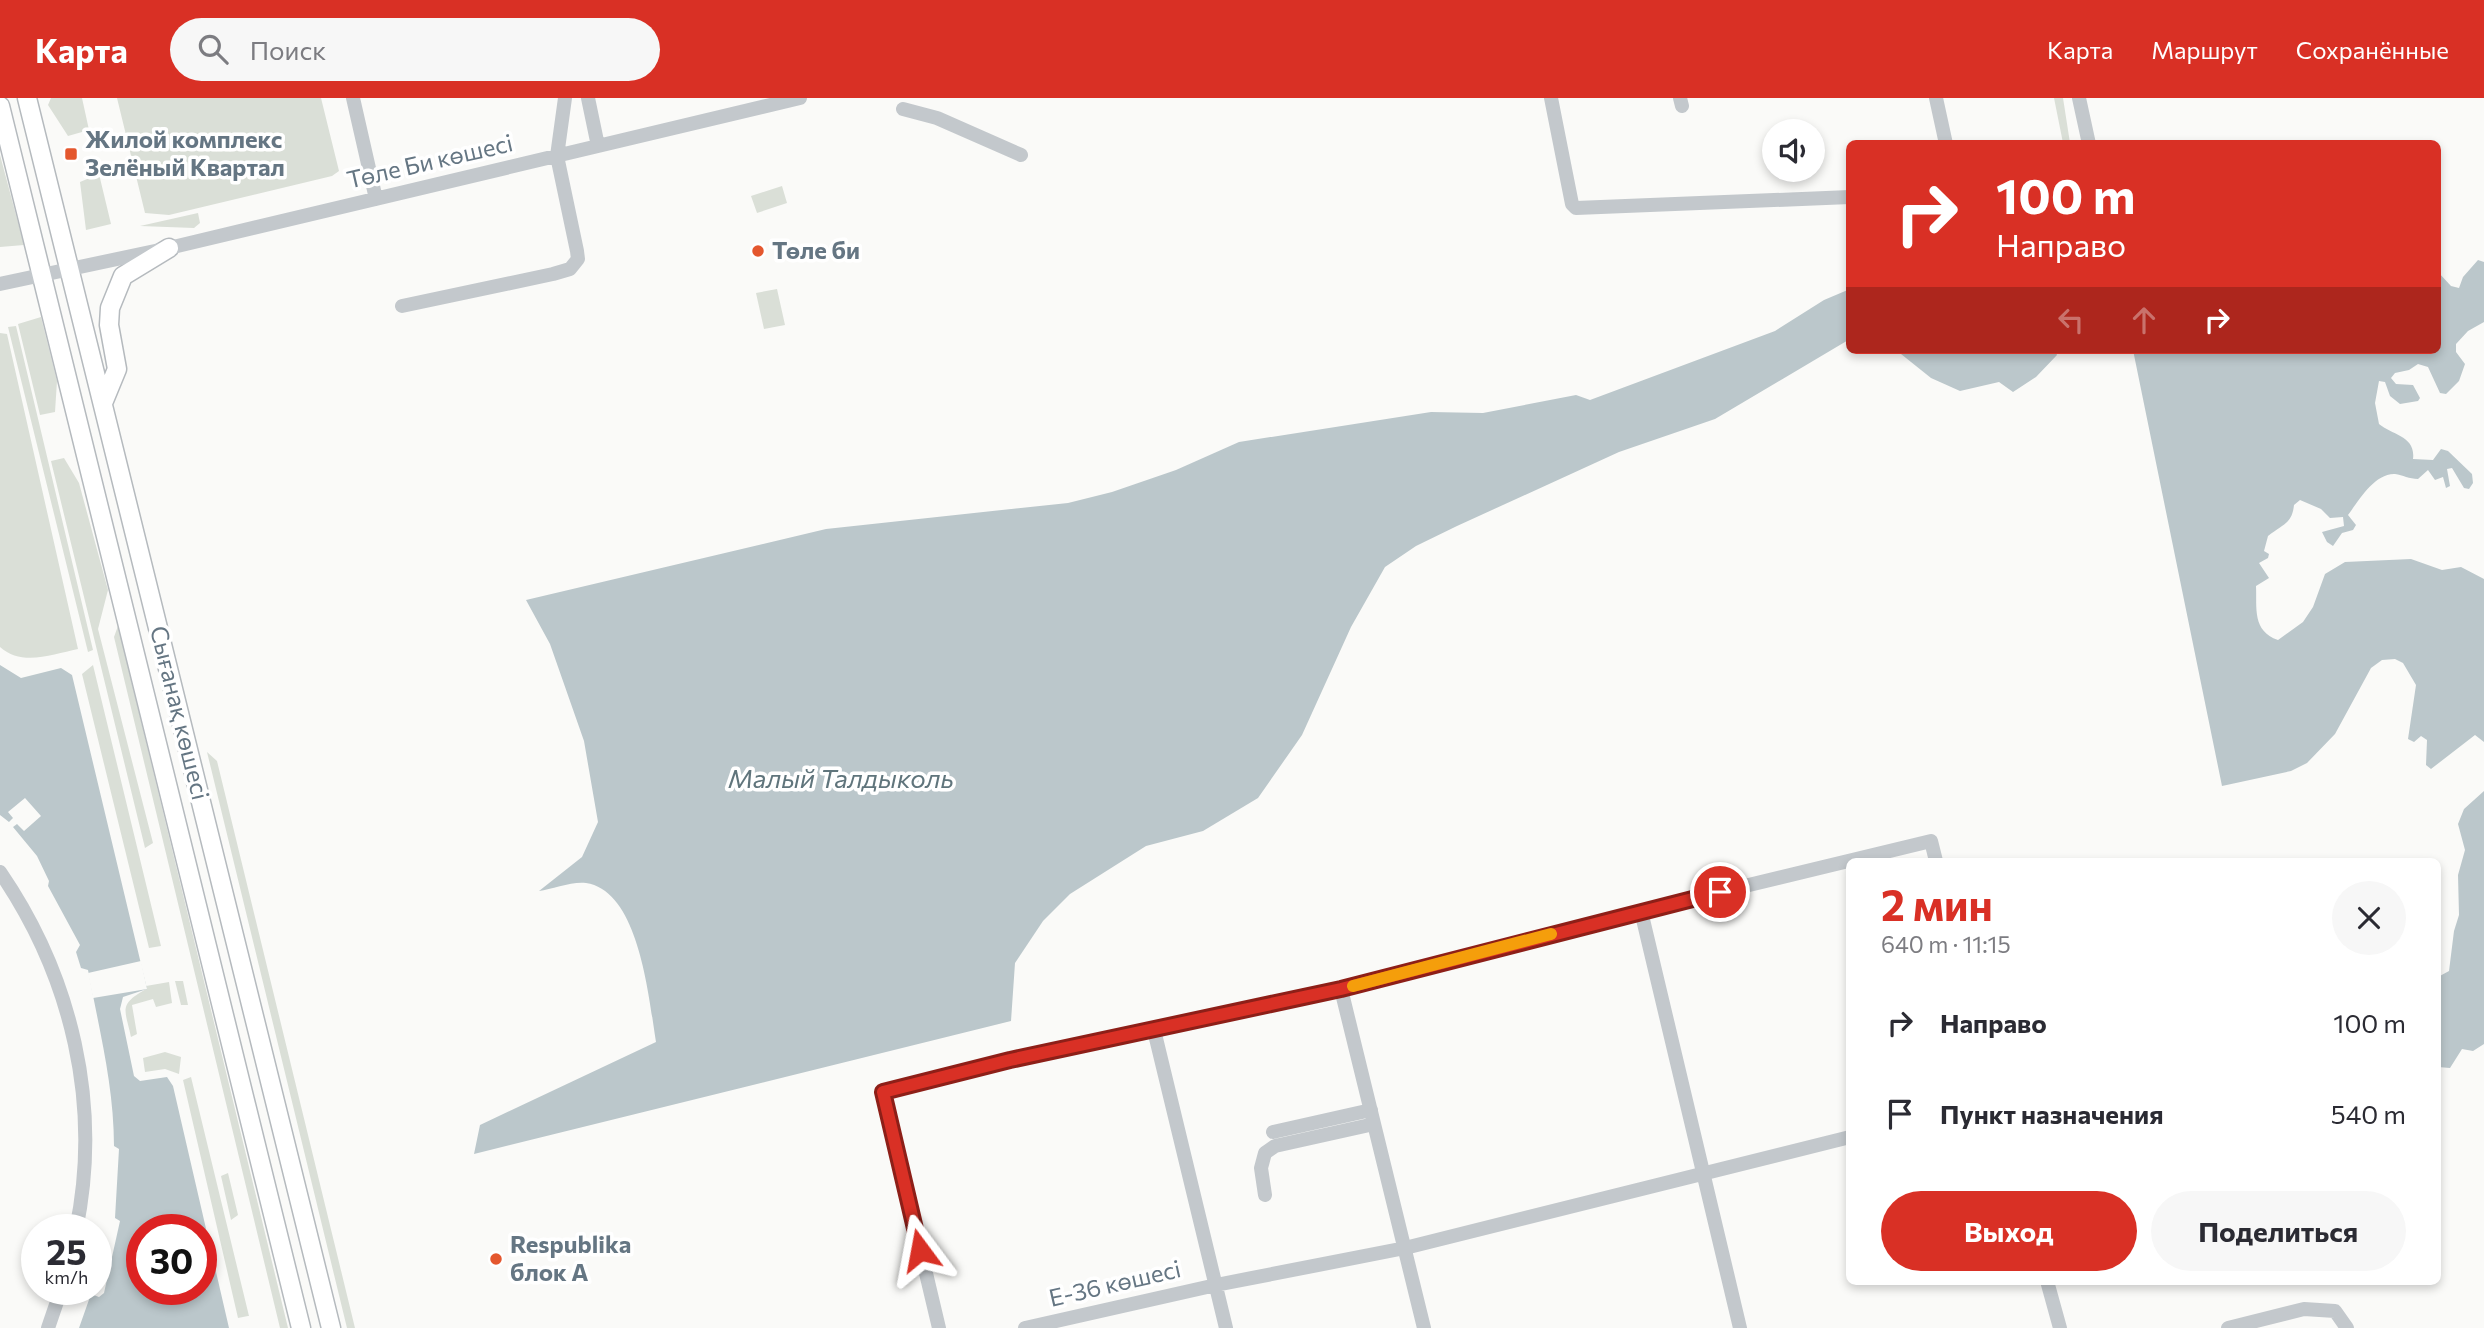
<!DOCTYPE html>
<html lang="ru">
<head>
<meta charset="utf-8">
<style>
  body { margin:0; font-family:Commissioner,sans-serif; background:#f7f7f7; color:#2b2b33; height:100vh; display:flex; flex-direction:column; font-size:26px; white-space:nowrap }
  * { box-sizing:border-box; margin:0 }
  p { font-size:23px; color:#7c7c81 }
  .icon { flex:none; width:38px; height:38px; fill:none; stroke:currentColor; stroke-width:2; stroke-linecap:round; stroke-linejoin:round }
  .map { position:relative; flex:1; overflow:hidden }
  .details { position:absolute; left:1846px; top:760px; width:595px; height:427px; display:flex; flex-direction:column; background:#fff; border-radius:10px; box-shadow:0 4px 10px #0003 }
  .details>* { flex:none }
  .top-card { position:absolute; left:1846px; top:42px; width:595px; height:214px; border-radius:10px; box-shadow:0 4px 10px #0003; background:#d93025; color:#fff; overflow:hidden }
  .controls { position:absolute; left:1762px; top:21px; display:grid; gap:14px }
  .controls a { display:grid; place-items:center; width:63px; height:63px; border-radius:50%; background:#fff; box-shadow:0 4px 10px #0003; font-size:35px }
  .speed { position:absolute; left:21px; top:1116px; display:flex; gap:14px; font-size:35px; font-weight:700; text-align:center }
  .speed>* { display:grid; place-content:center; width:91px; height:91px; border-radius:50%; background:#fff; box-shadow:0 4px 10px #0003; line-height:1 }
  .speed small { font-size:18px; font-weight:400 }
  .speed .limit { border:10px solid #d22; background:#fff; color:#111 }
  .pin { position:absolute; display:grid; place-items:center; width:60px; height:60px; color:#fff; margin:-30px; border:4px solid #fff; border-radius:50%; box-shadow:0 2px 7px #0007 }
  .me { position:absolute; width:77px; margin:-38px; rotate:347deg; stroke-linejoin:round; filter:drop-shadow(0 0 5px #0008) }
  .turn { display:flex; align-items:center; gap:24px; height:147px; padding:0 35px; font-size:32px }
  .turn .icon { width:91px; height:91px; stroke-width:2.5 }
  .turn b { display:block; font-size:49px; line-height:60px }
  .lanes { display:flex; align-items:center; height:66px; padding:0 35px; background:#0003; justify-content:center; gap:35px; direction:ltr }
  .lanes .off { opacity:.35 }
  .round { display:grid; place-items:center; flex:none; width:74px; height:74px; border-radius:37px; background:#f7f7f7 }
  .summary { display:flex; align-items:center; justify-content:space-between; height:119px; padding:0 35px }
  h1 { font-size:42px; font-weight:700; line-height:52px; color:#d93025 }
  .action { display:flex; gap:14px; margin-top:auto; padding:14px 35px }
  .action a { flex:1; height:80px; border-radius:42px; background:#d93025; color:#fff; font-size:28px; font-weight:700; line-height:80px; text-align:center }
  .action a+a { background:#f7f7f7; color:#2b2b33 }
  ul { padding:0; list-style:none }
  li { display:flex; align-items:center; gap:21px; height:91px; padding:0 35px }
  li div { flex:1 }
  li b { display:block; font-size:26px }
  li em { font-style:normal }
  header { display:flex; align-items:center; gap:42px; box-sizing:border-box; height:98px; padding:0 35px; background:#d93025; color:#fff }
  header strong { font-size:33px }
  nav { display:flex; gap:38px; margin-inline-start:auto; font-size:24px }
  .search { width:490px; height:63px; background:#f7f7f7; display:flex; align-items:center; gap:18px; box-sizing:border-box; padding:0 24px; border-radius:38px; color:#7c7c81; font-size:26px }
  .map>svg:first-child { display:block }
  .green { fill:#dadfd7 }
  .water { fill:#bbc7cb; fill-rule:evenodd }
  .pier { fill:#fafaf8 }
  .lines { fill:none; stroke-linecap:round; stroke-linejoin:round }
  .major-casing { stroke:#b5babe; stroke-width:21 }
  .minor { stroke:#c3c8cc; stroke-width:14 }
  .major { stroke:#fff; stroke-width:18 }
  .route-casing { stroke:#8d1f18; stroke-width:18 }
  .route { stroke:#d93025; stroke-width:12 }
  .slow { stroke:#f59e0b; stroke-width:12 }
  .poi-dot { fill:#e4572e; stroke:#fff; stroke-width:2.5 }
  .labels { text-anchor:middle; stroke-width:7; stroke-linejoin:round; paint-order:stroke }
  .poi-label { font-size:24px; font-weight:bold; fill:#657683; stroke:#fff; text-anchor:start }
  .street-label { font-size:24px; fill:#657683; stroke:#fff }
  .water-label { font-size:26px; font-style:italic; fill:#60757c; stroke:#fff }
</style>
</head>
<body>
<header>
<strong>Карта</strong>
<div class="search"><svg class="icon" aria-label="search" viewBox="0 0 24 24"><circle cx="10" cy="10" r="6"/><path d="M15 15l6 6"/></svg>Поиск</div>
<nav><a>Карта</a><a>Маршрут</a><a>Сохранённые</a></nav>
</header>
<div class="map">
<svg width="2484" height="1230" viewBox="0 0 2484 1230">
  <rect width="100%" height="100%" fill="#fafaf8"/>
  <path class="green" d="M51,0H82L89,32L68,38L48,7Z
    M117,0H321L339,73L332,78L169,117L145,115Z
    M2054,0H2063L2070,45H2063Z
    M0,57L24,147L0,149Z
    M99,76L111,126L86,132L80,84Z
    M782,88L787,105L757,115L751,98Z
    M198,115L200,125L194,130L140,128Z
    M777,191L785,227L764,231L756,195Z
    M41,219L57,283L55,314L40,317L18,226Z
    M16,228L93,552L88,554L8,229Z
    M0,235L7,236L78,551C53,556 22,569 0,549Z
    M64,360L79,385L108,492L98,531L153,745L145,750L51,363Z
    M118,528L288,1230H280L114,539Z
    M93,567L161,848L149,850L82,576Z
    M207,654L217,663L355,1230H347Z
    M175,883H183L188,907H181Z
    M169,884L172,905L156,909L153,901L132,907L137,936L131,939C125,911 118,907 146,891V888Z
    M165,954L181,959L179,976L165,971L145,974L143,960Z
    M191,979L249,1218H248L238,1220L183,982Z
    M228,1075L238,1117L231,1122L221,1078Z"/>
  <path class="water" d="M2478,162L2484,164V224L2468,233L2456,246V254L2465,266L2459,283L2446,296L2440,295L2428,269L2418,266L2409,272L2395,275L2391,280L2396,286L2413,287L2420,300L2418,303L2400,306L2390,298L2385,284L2379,283L2375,305L2379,326C2392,337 2416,338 2413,361L2433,362L2441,351L2448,353L2472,376L2473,385L2469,391L2464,390L2452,370L2447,371L2450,388L2446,390L2443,379L2435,382L2428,372L2418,381C2409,381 2403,377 2395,376C2374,375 2358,404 2348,417L2356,427L2353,432L2342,435L2333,448L2327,444L2322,434L2344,428L2343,419L2330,420L2321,411L2300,402L2294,407C2292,426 2283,426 2268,438L2264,453L2269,456L2268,460L2259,465L2269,480L2256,488C2257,510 2252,533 2278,542L2303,524L2313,509L2325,476L2345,464L2411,461L2442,472L2461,469L2484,481V644L2475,637L2431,671L2426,667L2427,642L2421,638L2414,644L2408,641L2416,587L2403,565L2395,561L2382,562L2371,570L2335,636L2307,665L2291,673L2222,688L2133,252H2438V174L2451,188L2459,190L2463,179Z
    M1850,191V241L1715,321L1619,354L1457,428L1416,448L1385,469L1351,529L1302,637L1258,700L1203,733L1146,748L1070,796L1043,823L1015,865L1011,923L474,1056L480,1027L656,944C649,902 640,793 586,785C573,783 552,791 539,793L582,759L598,724L584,643L550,546L526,502L826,431L1068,405L1112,394L1176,372L1239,344L1431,314L1483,315L1576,297L1590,302L1775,233L1824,202Z
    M1896,252H2055L2057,257L2036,279L2013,294L1999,284L1960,293L1931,280Z
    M0,567L21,580L61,570L72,577L147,891L123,899L120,911L134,978L140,983L167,979L173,988L229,1230H79L91,1196L99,1199L104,1195L120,1123L115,1120L119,1051L114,1048C114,988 99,931 88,872L81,870L76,854L80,847L48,788L49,783L37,758L13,729L17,726L24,733L41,718L25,700L8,714L13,720L9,724L0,717ZM142,1132H201V1192H142Z
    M2484,693V946L2473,953L2462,951L2450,970L2438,969V879L2449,873L2454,833L2459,817L2458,777L2465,752L2458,726L2464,711Z"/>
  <path class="pier" d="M141,863L147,891L93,900L88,875Z"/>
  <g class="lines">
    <defs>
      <path id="major" d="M27,0L331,1230
        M0,8L301,1230
        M103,305L117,271L109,227L110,210L123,178L169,150"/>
    </defs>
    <use href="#major" class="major-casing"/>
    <path class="minor" d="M353,0L376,101
      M588,0L598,48
      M1551,0L1572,106L1576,110L1850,99
      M1680,0L1682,8
      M1936,0L1946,46
      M2079,0L2089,46
      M903,11L937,20L1021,57
      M0,186L169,150L800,0
      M402,208L553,176L570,171L578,161L577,153L557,58L565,0
      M0,774C72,879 102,1007 76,1132
      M1641,813L1931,743L1936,763
      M1154,932L1226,1230
      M1273,1034L1371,1012
      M1265,1097L1261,1070L1265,1055L1275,1048L1374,1026
      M2047,1183L2060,1230
      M48,1230L61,1192
      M939,1230L883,994L1010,962L1341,891
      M1025,1230L1216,1187L1405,1150L1850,1039
      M1424,1230L1341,891L1641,813L1740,1230
      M2228,1230L2304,1211L2335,1213L2347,1230"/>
    <use href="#major" class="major"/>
  </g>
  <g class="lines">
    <defs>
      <path id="route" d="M920,1152L883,994L1010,962L1341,891L1720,794"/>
    </defs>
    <use href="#route" class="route-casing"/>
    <use href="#route" class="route"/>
    <path class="slow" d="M1353,888L1551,836"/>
  </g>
  <g class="poi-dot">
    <rect x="64" y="49" width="14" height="14" rx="3.5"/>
    <circle cx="758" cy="153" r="7"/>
    <circle cx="496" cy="1161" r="7"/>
  </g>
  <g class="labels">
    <g class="poi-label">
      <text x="85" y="50">Жилой комплекс<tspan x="85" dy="28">Зелёный Квартал</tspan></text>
      <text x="772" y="161">Төле би</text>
      <text x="510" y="1155">Respublika<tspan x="510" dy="28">блок А</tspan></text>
    </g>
    <g class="street-label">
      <text transform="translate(430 64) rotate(-13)" y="8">Төле Би көшесі</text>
      <text transform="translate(179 615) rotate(76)" y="8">Сығанақ көшесі</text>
      <text transform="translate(1115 1186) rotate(-13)" y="8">Е-36 көшесі</text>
    </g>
    <g class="water-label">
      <text x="841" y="690">Малый Талдыколь</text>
    </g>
  </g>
</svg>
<div class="controls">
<a><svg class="icon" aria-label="sound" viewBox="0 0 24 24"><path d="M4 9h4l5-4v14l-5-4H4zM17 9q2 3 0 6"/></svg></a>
</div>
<div class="speed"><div>25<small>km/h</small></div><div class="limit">30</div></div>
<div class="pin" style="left:1720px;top:794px;background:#d93025"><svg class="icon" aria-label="arrive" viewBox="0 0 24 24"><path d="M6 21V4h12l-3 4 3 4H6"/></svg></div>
<svg class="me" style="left:920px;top:1152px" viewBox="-20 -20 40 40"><path d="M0-17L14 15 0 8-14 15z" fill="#d93025" stroke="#fff" stroke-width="4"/></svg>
<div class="top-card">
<div class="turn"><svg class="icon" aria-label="right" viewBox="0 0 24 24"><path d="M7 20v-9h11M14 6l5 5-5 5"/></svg><div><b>100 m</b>Направо</div></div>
<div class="lanes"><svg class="icon off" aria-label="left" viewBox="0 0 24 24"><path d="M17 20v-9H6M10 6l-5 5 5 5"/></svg><svg class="icon off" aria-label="ahead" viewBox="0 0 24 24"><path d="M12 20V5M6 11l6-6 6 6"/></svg><svg class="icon" aria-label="right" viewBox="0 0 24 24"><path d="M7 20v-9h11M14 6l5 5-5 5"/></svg></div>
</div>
<section class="details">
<div class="summary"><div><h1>2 мин</h1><p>640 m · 11:15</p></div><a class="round"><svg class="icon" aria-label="close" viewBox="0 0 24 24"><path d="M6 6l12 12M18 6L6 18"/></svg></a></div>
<ul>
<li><svg class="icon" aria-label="right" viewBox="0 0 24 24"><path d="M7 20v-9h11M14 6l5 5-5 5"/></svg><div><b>Направо</b></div><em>100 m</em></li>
<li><svg class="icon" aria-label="arrive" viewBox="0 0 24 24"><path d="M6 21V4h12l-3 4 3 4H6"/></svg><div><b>Пункт назначения</b></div><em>540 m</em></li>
</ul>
<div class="action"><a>Выход</a><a>Поделиться</a></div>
</section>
</div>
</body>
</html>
